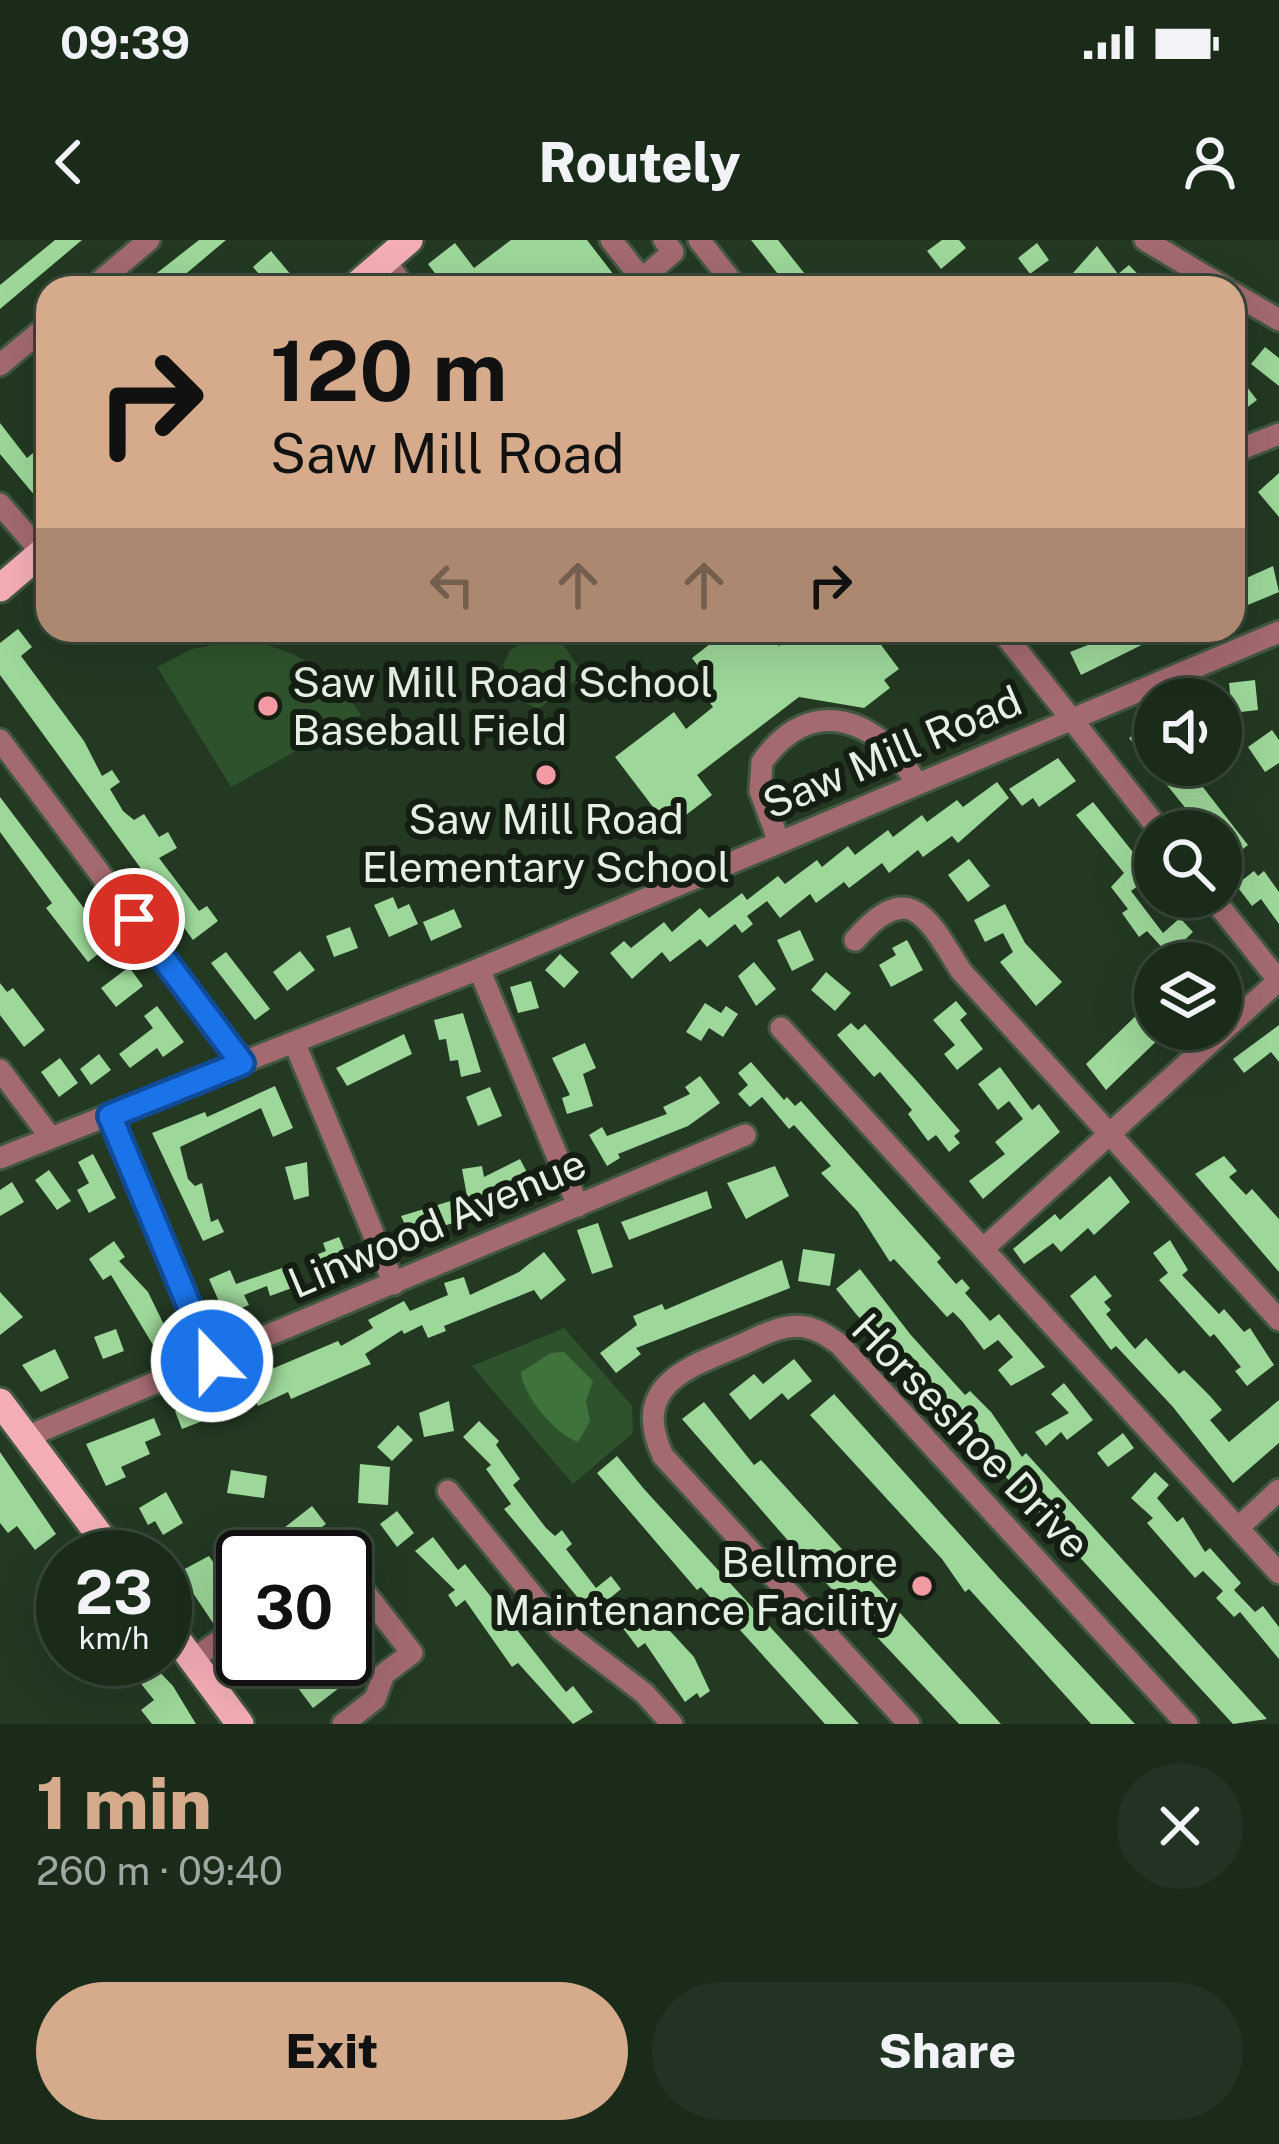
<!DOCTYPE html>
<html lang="en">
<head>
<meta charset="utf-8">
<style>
  body { margin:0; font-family:"Public Sans",sans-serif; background:#233323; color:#f1f3f6; height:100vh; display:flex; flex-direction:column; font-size:45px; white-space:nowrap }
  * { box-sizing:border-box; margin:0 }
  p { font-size:39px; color:#9fa7a2 }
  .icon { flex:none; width:66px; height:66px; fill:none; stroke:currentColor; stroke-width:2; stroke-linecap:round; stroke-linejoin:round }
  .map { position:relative; height:1484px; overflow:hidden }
  .side { display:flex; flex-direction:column; background:#1a2b1a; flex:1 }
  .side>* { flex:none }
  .banner { position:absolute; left:36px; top:36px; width:1209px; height:366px; border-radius:36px; box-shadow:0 12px 48px #0002,0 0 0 3px #384739; background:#d6ab8b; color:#111; overflow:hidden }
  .fabs { position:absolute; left:1134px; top:438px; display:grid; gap:24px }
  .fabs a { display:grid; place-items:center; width:108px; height:108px; border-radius:50%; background:#1a2b1a; box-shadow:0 12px 48px #0002,0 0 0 3px #384739; font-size:60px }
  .speed { position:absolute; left:36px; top:1290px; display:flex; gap:24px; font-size:60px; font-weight:700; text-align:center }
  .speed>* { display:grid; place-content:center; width:156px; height:156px; border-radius:50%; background:#1a2b1a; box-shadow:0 12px 48px #0002,0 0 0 3px #384739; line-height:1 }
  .speed small { font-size:30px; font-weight:400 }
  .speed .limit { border:6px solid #111; border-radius:18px; background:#fff; color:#111 }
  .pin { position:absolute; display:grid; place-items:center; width:102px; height:102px; color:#fff; margin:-51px; border:6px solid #fff; border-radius:50%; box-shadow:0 3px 12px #0007 }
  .me { position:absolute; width:132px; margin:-66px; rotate:338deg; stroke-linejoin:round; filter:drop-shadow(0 0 9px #0008) }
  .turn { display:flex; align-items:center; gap:42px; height:252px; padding:0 36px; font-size:54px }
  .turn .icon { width:156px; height:156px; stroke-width:2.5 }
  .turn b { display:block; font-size:84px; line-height:102px }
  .lanes { display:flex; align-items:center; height:114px; padding:0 36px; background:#0003; justify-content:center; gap:60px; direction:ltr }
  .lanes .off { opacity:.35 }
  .round { display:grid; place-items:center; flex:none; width:126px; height:126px; border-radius:63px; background:#233323 }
  .overview { display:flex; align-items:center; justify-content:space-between; height:204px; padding:0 36px }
  h1 { font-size:72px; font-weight:800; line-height:90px; color:#d6ab8b }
  .action { display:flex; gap:24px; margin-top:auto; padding:24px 36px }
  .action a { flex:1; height:138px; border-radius:72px; background:#d6ab8b; color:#111; font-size:48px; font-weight:800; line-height:138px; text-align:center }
  .action a+a { background:#233323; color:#f1f3f6 }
  .status { display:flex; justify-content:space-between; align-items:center; height:84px; padding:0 60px; background:#1a2b1a; direction:ltr }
  .status svg { height:33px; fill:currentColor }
  header { display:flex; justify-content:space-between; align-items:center; height:156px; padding:0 36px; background:#1a2b1a; font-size:54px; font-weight:800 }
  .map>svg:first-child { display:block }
  .green { fill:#2e532c }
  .water { fill:#3e743b }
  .building { fill:#9dd799 }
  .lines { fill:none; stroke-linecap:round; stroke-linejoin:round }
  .minor-casing { stroke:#425741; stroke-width:27 }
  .major-casing { stroke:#425741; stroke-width:33 }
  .minor { stroke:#a36a70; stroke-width:21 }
  .major { stroke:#f5aeb6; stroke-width:27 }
  .route-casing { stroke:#114b97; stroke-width:30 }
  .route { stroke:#1a73e8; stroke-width:21 }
  .poi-dot { fill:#f49aa5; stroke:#141e13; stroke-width:4.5 }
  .labels { text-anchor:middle; stroke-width:12; stroke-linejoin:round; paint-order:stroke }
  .poi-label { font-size:42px; fill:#e5f2e3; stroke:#141e13; text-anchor:start }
  .street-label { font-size:42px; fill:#e5f2e3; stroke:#141e13 }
</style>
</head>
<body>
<div class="status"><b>09:39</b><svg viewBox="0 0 49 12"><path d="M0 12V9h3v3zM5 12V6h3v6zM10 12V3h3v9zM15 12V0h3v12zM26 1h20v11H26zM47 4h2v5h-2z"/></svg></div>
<header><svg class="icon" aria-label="back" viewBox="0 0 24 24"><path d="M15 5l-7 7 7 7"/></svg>Routely<svg class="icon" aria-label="person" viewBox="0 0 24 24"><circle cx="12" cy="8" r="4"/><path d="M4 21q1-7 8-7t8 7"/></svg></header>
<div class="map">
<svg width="1279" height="1484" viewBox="0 0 1279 1484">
  <rect width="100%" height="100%" fill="#233922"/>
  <path class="green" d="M542,392L560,400L583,434L539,469L519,460L503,425L510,410Z
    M236,401C292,404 330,430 361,475L231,547L157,427L192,409Z
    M564,1088L632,1166L633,1193L573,1244L472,1126Z"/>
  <path class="water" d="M564,1112L593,1141L586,1161L590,1181L578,1202C557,1196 522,1155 521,1132L551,1113Z"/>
  <path class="building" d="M55,0H82L0,69V45Z
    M199,0H226L169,48H154L148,40Z
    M511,0H587L624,48H446L428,24L455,3L474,28Z
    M751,0H778L816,48H789Z
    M942,0H959L966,8L941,29L927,11Z
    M1037,3L1049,20L1030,34L1018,18Z
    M1097,6L1118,34L1129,25L1151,48H1103L1097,40L1084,48L1073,33Z
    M271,11L297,42L290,48H271L253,27Z
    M1265,107L1279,118V146L1251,124Z
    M1240,138L1257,160L1233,178V143Z
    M0,183L27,218L48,201V247L36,257L0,214Z
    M1279,233V277L1258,252Z
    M1273,326L1279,352L1233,371V344Z
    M18,389L32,407L21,416L84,501L102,536L112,530L120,542L110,549L123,571L134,580L144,574L159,597L168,592L177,608L159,618L199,671L207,666L218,681L193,700L0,435V403Z
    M728,390H766L779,406L799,390H870L899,429L884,440L890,448L864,468L799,457L697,535L712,555L669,588L615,517L674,472L686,489L713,467L692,438L701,430L692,418Z
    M1126,390H1172L1081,435L1070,412Z
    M1255,440L1258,470L1232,473L1229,443Z
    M1155,478V525H1211L1195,537L1248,605L1226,622L1221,591H1204L1129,498Z
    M1272,490L1279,500V523L1265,532L1248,507Z
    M1058,518L1076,541L1039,567L1033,558L1022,566L1009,549Z
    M997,542L1009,558L958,603L952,596L923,617L918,610L889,633L882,623L849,648L844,642L816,663L810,654L780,678L767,661L747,676L753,684L742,693L735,684L707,707L700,699L670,722L662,712L632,739L610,713L624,701L631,708L664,682L672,692L700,668L709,678L742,653L747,660L778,636L785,644L817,620L822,627L848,606L855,615L888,590L893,597L922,575L927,582L957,560L963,567Z
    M0,557L111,704L88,722L46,668L52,663L0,592Z
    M1093,562L1152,636L1131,651L1163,693L1180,678L1193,692L1169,715L1147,691L1139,697L1122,673L1128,669L1111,647L1124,633L1076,575Z
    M969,619L990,646L968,662L948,635Z
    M1254,631L1258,636L1264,631L1279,652V684L1261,659L1252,666L1236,645Z
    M393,657L398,669L409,664L418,684L389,697L374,665Z
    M1005,664L1025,703L1062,742L1036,766L1000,722L1013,712L1003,693L985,702L974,680Z
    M454,669L462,687L431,701L423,682Z
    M350,687L358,708L334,717L326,696Z
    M800,690L814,720L792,731L777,700Z
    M907,700L923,730L891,747L879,725L896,715L892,708Z
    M300,711L315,730L287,751L273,732Z
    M226,712L270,769L255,780L211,723Z
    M560,714L579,732L564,748L545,730Z
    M754,722L776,749L756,766L738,736Z
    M129,727L143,746L116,767L101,748Z
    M826,732L851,753L835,771L811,750Z
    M531,741L539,768L518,773L510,747Z
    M0,743L7,752L13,748L45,790L24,807L0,775Z
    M956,761L967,774L960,780L983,809L957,830L944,814L955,805L933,780Z
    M705,763L721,773L726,766L738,774L723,797L709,788L701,801L686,792Z
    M157,766L184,802L163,817L157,808L130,828L119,814L153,788L144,776Z
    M1146,766L1155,776V789H1169L1106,850L1086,824Z
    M463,773L481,832L461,837L458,820L450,821L446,799L439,800L434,780Z
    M851,783L858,790L865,784L916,840L960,891L954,896L960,903L949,912L936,895L928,901L908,874L912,870L880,832L874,837L837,795Z
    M1279,785V822L1271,812L1244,833L1233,819Z
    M404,794L412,814L347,846L336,828Z
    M585,803L596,828L583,834L593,866L567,874L562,858L570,855L552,818Z
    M99,814L111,830L91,845L80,829Z
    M60,818L78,843L59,857L41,832Z
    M751,822L784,860L787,857L795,866L801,861L941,1018L937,1022L956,1044L962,1039L970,1048L965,1053L990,1081L999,1074L1045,1127L1011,1146L998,1130L1013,1117L998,1100L984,1110L962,1081L953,1072L947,1077L894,1019L890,1022L858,972L821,933L831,926L794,885L789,889L762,857L750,867L738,854L748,845L738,833Z
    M1000,827L1032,870L1039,864L1060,892L983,959L969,941L1005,914L995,902L1023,879L1009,861L998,870L978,844Z
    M700,836L720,863L688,886L618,914L620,918L607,926L589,895L602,887L607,896L667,874L663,867L690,854L685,847Z
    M275,846L293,888L273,897L261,868L180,907L188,939L195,946L202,943L211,982L218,979L224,992L203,1001L152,893L205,872L207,877Z
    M490,847L502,876L478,886L466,857Z
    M93,914L116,958L89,973L77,950L89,943L78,922Z
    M1224,916L1237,931L1229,937L1246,955L1252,949L1279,979V1032L1195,934Z
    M520,919L533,944L513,954L506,940L487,950L489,964L460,969L463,980L410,996L401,976L467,956L462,929L482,926L484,937Z
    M307,922L309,956L294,960L285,927Z
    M775,926L789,956L746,979L727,943Z
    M49,930L71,961L57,970L35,940Z
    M1110,936L1130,962L1094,995L1088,988L1061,1012L1053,1003L1024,1024L1013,1009L1055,974L1060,980Z
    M12,942L24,962L0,976V950Z
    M707,951L712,968L629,1000L621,982Z
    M598,983L613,1027L592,1034L577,990Z
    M339,997L350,1023L324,1033L316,1015L326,1011L323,1003Z
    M1170,1000L1188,1030L1182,1035L1219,1074L1224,1069L1244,1092L1250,1088L1274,1125L1247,1146L1235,1131L1241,1127L1214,1094L1210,1097L1159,1040L1168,1033L1153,1013Z
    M114,1001L125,1017L119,1021L148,1052L170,1097L153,1105L111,1035L103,1040L89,1019Z
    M803,1009L835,1014L830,1046L798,1041Z
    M544,1012L566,1040L541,1060L534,1050L444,1086L446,1091L428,1098L422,1085L404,1094L402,1090L365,1114L371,1124L291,1159L288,1152L258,1166L254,1158L232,1169L222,1150L338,1101L341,1106L373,1088L368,1080L404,1061L410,1071L448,1055L444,1043L464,1037L470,1055L519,1032Z
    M782,1020L790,1048L636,1108L641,1114L616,1133L600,1113L637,1085L633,1076L662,1064L665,1070Z
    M291,1025H296L303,1044L270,1056L267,1046L244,1055L249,1065L225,1075L209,1039L230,1030L236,1044Z
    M860,1029L910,1094L965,1155L970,1151L991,1172L1022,1217L1026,1213L1267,1479L1233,1484L856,1074L836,1049Z
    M1095,1035L1112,1056L1104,1062L1111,1070L1106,1074L1135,1109L1146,1098L1179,1134L1184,1130L1210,1156L1222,1170L1210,1180L1229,1202L1279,1160V1203L1233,1243L1173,1167L1116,1106L1111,1110L1070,1056Z
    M0,1052L23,1077L0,1095Z
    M116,1089L124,1111L103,1119L94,1097Z
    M55,1109L69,1138L41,1152L22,1125Z
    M794,1119L812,1141L788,1160L782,1153L750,1180L729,1154L754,1134L763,1144Z
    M1064,1143L1093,1180L1067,1200L1061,1192L1046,1206L1035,1192L1069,1173L1051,1154Z
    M834,1154L998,1337L1135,1484H1091L969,1349L965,1352L942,1319L810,1175Z
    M449,1161L454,1191L424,1197L419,1173Z
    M198,1162L205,1180L182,1189L175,1171Z
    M704,1162L754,1225L761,1220L1001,1484H959L811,1327L682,1179Z
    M154,1178L161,1195L145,1202L150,1214L121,1227L126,1237L106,1246L86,1204Z
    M479,1181L499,1201L496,1205L520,1239L513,1245L546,1288L555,1296L562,1290L572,1304L566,1309L596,1348L611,1336L621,1349L609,1359L617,1369L599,1383L504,1269L511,1264L486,1229L491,1225L463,1197Z
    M398,1185L413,1200L392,1221L377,1207Z
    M1123,1193L1134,1208L1108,1227L1097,1213Z
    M0,1212L56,1294L35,1310L17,1286L8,1293L0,1283Z
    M617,1216L644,1249L859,1484H825L701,1347L697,1350L597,1233Z
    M360,1224L390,1227L388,1265L358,1263Z
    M231,1230L267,1236L264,1258L227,1253Z
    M1155,1232L1169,1245L1157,1258L1177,1282L1183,1277L1205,1312L1210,1308L1241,1343L1234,1350L1255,1372L1263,1366L1279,1387V1419L1240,1372L1234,1377L1216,1358L1223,1351L1203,1331L1195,1338L1147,1283L1153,1278L1131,1258Z
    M166,1252L183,1283L163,1295L155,1281L148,1285L139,1268Z
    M312,1266L326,1284L282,1317H247Z
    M397,1271L414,1293L397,1307L380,1284Z
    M433,1297L458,1330L465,1324L566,1452L573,1446L593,1472L573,1484L518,1423L512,1427L465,1360L456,1367L448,1355L455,1350L415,1311Z
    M209,1316L243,1366L215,1386L179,1332Z
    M63,1321V1349L53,1357L40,1340Z
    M645,1364L694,1417L710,1451L700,1458L697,1453L685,1462L645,1403L638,1408L619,1383Z
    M147,1419L173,1446L196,1484H152L141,1470L154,1460L130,1430Z
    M276,1419H343L356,1435L313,1468Z"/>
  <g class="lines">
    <defs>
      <path id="minor" d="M611,0L642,39L673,12L664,0
        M699,0L737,48
        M1145,0L1225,48
        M385,21L405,48
        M92,48L149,0
        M1233,53L1279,80
        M0,125L48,85
        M1233,212L1279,194
        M0,264L42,313
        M1001,390L1160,591
        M0,500L242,823
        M779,602L760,551L762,522C811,452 879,478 917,544
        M1212,657L1279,741
        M855,700C910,637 928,678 961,731L1279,1080
        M479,729L578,966
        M781,788L1279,1333
        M295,804L394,1044
        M0,830L51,898
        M110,876L212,1121
        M0,918L479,729L1279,392
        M983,1009L1279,740
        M26,1197L745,895
        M448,1251L560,1389L644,1453L672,1484
        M1238,1288L1279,1250
        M192,1420L243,1384
        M343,1484L375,1459L384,1434L412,1413L345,1327
        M909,1484L663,1216C630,1145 687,1128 741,1105C761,1096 783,1083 805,1087C818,1089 829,1097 839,1104L1187,1484"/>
      <path id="major" d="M353,48L409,0
        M0,348L48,307
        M0,1162L116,1317
        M165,1383L240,1484"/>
    </defs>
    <use href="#minor" class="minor-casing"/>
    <use href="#major" class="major-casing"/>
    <use href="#minor" class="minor"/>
    <use href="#major" class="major"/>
  </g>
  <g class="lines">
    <defs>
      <path id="route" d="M134,679L242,823L110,876L212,1121"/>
    </defs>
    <use href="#route" class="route-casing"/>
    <use href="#route" class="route"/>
  </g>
  <g class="poi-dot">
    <circle cx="268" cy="466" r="12"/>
    <circle cx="546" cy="535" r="12"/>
    <circle cx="922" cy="1346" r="12"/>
  </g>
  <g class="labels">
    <g class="poi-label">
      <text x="292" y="457">Saw Mill Road School<tspan x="292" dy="48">Baseball Field</tspan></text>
      <text x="546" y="594" text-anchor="middle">Saw Mill Road<tspan x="546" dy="48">Elementary School</tspan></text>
      <text x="898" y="1337" text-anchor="end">Bellmore<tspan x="898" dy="48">Maintenance Facility</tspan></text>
    </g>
    <g class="street-label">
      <text transform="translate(892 512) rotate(-23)" y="15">Saw Mill Road</text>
      <text transform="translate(437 983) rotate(-23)" y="15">Linwood Avenue</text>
      <text transform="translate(971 1196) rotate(46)" y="15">Horseshoe Drive</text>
    </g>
  </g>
</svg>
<div class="fabs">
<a><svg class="icon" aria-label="sound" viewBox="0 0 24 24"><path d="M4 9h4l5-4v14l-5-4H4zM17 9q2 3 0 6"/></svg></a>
<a><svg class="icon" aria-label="search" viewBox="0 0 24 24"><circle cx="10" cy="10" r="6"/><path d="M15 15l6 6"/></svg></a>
<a><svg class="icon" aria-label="layers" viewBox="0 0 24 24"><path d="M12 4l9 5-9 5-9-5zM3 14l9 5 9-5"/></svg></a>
</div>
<div class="speed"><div>23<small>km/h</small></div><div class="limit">30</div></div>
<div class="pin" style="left:134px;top:679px;background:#d93025"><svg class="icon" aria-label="arrive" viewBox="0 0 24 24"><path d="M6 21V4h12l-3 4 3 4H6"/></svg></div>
<svg class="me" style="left:212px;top:1121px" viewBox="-20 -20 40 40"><circle r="17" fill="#1a73e8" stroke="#fff" stroke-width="3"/><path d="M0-11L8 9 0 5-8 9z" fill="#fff"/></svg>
<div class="banner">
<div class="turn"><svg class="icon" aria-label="right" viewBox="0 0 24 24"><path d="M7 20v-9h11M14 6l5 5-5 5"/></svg><div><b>120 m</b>Saw Mill Road</div></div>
<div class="lanes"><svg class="icon off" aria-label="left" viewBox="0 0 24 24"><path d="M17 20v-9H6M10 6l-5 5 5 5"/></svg><svg class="icon off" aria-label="ahead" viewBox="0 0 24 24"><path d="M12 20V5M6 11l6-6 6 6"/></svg><svg class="icon off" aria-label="ahead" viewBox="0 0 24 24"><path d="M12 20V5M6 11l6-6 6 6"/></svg><svg class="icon" aria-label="right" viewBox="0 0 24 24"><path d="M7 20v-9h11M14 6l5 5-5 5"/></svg></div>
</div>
</div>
<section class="side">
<div class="overview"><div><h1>1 min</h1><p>260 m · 09:40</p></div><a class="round"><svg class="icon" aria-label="close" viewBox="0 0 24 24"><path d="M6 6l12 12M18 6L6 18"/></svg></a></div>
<div class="action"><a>Exit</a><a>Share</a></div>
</section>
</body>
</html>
